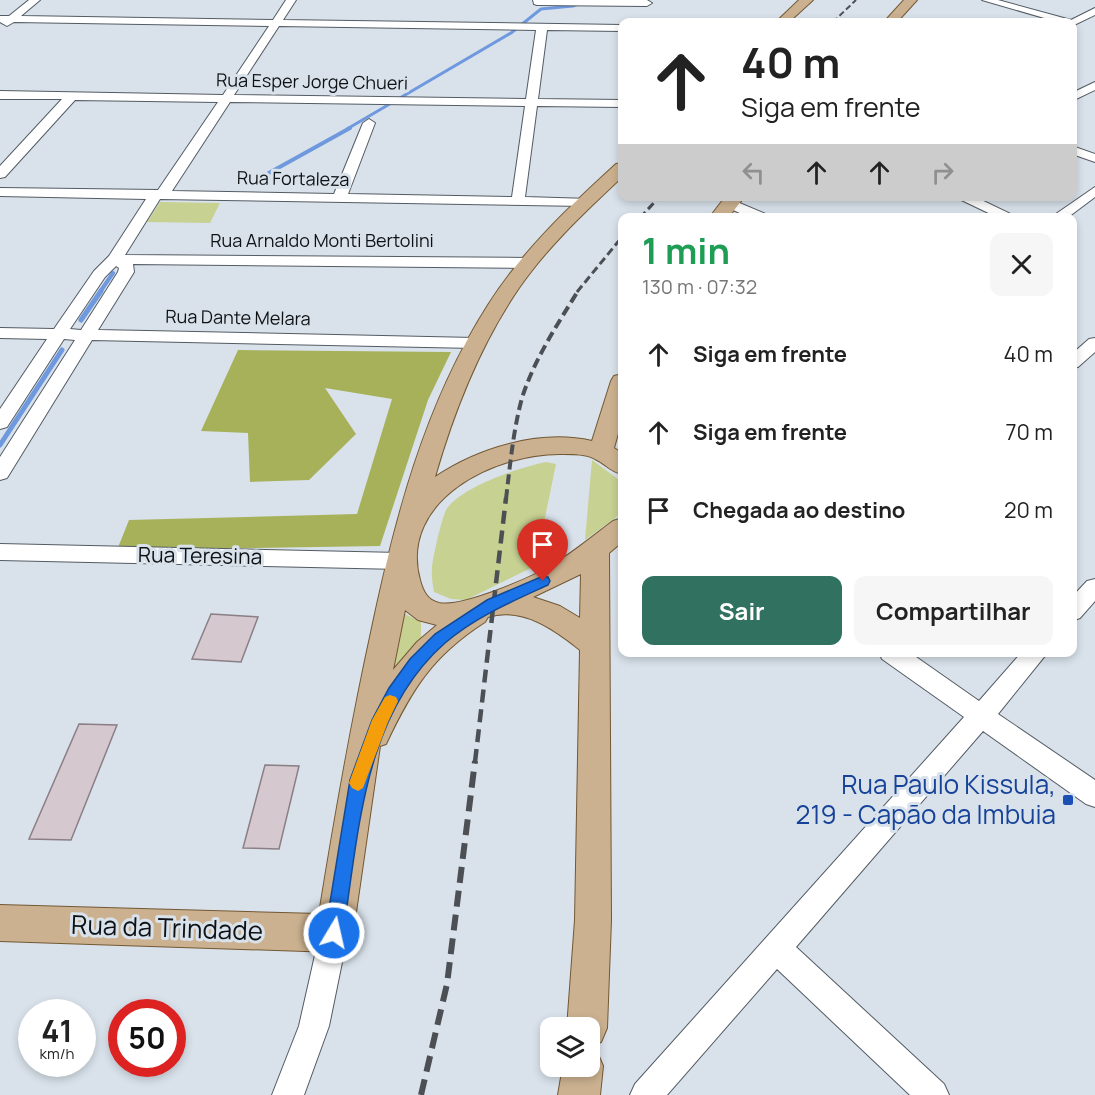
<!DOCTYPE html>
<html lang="pt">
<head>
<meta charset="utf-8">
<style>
  body { margin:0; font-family:Manrope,sans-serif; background:#f6f6f6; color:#222; height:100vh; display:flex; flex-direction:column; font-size:22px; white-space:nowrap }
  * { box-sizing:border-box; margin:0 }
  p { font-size:20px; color:#767676 }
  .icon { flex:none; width:33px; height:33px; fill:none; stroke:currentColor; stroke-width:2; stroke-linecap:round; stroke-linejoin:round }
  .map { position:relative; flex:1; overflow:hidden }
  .drawer { position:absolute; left:618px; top:213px; width:459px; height:444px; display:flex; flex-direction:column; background:#fff; border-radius:12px; box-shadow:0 3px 9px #0003 }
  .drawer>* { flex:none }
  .hud { position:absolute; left:618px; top:18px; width:459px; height:183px; border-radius:12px; box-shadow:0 3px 9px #0003; background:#fff; color:#222; overflow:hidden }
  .tools { position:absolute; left:540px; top:1017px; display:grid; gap:12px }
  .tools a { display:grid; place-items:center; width:60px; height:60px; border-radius:12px; background:#fff; box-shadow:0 3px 9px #0003; font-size:30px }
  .speed { position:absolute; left:18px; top:999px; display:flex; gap:12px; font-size:30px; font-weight:700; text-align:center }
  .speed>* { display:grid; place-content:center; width:78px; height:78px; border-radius:50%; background:#fff; box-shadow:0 3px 9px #0003; line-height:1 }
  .speed small { font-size:15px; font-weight:400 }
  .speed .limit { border:9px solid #d22; background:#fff; color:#111 }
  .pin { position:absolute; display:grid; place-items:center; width:51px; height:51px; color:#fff; margin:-62px -26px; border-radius:50% 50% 50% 0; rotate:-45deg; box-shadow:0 0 6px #0007 }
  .pin .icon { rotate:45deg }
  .me { position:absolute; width:66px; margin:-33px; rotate:9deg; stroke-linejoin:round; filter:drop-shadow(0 0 4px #0008) }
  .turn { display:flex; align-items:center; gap:21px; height:126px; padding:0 24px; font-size:27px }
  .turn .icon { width:78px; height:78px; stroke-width:2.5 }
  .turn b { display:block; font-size:42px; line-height:51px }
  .lanes { display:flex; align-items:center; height:57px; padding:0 24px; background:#0003; justify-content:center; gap:30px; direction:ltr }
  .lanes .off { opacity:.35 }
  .round { display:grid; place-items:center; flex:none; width:63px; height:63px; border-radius:12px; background:#f6f6f6 }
  .summary { display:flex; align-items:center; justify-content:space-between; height:102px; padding:0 24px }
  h1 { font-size:36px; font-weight:700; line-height:45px; color:#1e9e55 }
  .cta { display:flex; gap:12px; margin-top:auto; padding:12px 24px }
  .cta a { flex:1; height:69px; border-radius:12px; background:#30715f; color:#fff; font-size:24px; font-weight:700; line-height:69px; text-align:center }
  .cta a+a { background:#f6f6f6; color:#222 }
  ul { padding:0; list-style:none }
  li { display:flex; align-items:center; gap:18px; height:78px; padding:0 24px }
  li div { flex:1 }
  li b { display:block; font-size:22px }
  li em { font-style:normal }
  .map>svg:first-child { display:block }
  .green { fill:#c7d192 }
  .forest { fill:#a6b159 }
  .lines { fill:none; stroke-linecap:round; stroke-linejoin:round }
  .stream-far2 { stroke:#6f99df; stroke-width:3 }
  .stream-far1 { stroke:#6f99df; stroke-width:4 }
  .stream { stroke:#6f99df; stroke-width:5 }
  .building { fill:#d5c8ce; stroke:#8a7f85; stroke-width:1.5 }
  .minor-casing { stroke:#535b63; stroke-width:2 }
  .major-casing { stroke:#725834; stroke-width:2 }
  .minor { fill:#fff; fill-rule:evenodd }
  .major { fill:#cbb18f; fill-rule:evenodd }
  .rail-far4 { stroke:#4c5055; stroke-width:2; stroke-dasharray:6 3; stroke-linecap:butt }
  .rail-far3 { stroke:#4c5055; stroke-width:3; stroke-dasharray:8 4; stroke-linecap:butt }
  .rail-far2 { stroke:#4c5055; stroke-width:4; stroke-dasharray:10 5; stroke-linecap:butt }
  .rail-far1 { stroke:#4c5055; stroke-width:4.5; stroke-dasharray:13 7; stroke-linecap:butt }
  .rail { stroke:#4c5055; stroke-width:6; stroke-dasharray:16 8; stroke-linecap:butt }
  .route { fill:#1a73e8; stroke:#114b97; stroke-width:1.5 }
  .slow { fill:#f59e0b }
  .transit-dot { fill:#1a4fb4; stroke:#d9e2eb; stroke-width:2 }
  .labels { text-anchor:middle; stroke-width:6; stroke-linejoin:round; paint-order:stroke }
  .far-street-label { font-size:18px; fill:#0f1215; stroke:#d9e2eb }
  .street-label { font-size:21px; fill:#0f1215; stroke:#d9e2eb }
  .near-transit-label { font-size:26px; fill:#164399; stroke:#d9e2eb; text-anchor:end }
  .near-street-label { font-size:26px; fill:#0f1215; stroke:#d9e2eb }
</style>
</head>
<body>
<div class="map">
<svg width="1095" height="1095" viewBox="0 0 1095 1095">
  <rect width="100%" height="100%" fill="#d9e2eb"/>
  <path class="green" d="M160,202L220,203L210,223L147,222Z
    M592,460L622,482V513L585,540Z
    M546,462L556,464L535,566L466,600L451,599L434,592C433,585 431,577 432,569C432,560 442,517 446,510C460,487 521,467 546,462Z
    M401,612L421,622V641L383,682Z"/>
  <path class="forest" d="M238,350L451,352L428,400L380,546L117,550L129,520L357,514L392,399L325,388L356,434L309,480L250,482L248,433L201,431Z"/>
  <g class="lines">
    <path class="stream-far2" d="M347,129L511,33L541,9L573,6L587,0"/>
    <path class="stream-far1" d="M251,183L350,128
      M100,292L113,273"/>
    <path class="stream" d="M81,320L101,291
      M0,445L62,350"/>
  </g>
  <path class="building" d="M211,614L258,617L241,662L192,659Z
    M79,724L117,725L71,840L29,839Z
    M265,765L299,766L279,849L243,848Z"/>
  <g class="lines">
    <defs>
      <path id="minor" d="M29,0H40L21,16L273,20L286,0H296L283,20L622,25V31L547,30L538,99L622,100V107L537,106L525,197L590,199L592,202L590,205L585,206L160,199L125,255L529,258L537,263L529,268L133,264L134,272L98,330L475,338L483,343L475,348L92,340L7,478L0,480V457L75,340L64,339L7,427L0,429V409L47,339L0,338V328L54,329L94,271L109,256L146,199L0,196V188L158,190L218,102L75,100L5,177L0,178V166L62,99H0V91L223,95L269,26L14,22L7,26L0,22V16H9ZM279,26L536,30L526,99L234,95ZM230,102L525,106L512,197L348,194L375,123L369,119L363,123L334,194L172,191ZM116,266L119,268L118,272L81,330L70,329L105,277Z
        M533,0H647L652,3L647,6L537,5L534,4Z
        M982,0H998L1071,20L1095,8V15L1072,26V22H1058Z
        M1095,82V90L1072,101V93Z
        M1072,146L1095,154V162L1072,154Z
        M1095,187V197L1067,218H1050Z
        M953,196H973L1019,218H999Z
        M730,199L768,215L770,218H750L725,206L723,203L725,200Z
        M1095,338V352L1078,367L1072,368V354L1089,339Z
        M0,544L400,553L408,555L411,561L408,567L400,569L0,560Z
        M1095,579V601L1080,618L1072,621V597L1087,581Z
        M879,652H909L979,701L1022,652H1048L998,714L1095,780V807L1086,804L983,731L796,947L944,1084L949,1095H910L777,969L667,1095H630L635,1084L964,717L882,659Z
        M334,919L344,923L348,933L329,1026L304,1095H272L299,1026L320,933L324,923Z"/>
      <path id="major" d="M799,0H813L789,22H776Z
        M904,0H917L897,22H884Z
        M622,163V177C586,211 548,246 519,288C480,345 454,411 435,477C478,448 540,429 592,441L611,381L614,376L622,374V419L614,448L622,453V474C611,472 606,464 595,459C586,454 574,454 564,454C496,452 398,500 420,580C423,591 427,600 439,603C462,608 533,577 554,564C575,551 593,536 613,521L622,518V542L609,553L611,920L607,1028L601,1042L590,1047V1028H567L575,920L580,650C555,630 522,606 488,617L485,622C432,656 412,689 386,744L380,746L353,933L347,946L334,952L0,941V905L319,914C334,821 350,729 370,637C394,522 424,405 488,305C522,251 569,207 616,164ZM581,574L580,618L560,606L533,597ZM405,610L418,620L437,625L417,642L393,670Z
        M726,196H745L728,218H709Z
        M590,1048L597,1052L603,1066L600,1095H558L563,1066H590Z"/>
    </defs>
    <use href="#minor" class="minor-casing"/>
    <use href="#major" class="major-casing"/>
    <use href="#minor" class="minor"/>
    <use href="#major" class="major"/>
    <path class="rail-far4" d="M833,22L856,0"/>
    <path class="rail-far3" d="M640,218L660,196
      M577,292L622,237"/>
    <path class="rail-far2" d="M506,499C510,466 513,431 522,398C534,360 557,325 578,291"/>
    <path class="rail-far1" d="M475,762L506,498"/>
    <path class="rail" d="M421,1095L447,984L475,761"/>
  </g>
  <path class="route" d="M543,576L548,577L550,581L548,585C513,601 475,617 445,643C363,715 359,832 343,933L341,940L334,943L327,940L325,933L350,780L372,720L389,688L410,659L435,634L487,600Z"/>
  <path class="slow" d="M390,695L396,697L398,701L388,722L363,788L358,791L352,788L349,783L372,720L385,697Z"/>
  <rect class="transit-dot" x="1062" y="794" width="12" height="12" rx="3"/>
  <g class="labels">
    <g class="far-street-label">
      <text transform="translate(312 82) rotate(1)" y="6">Rua Esper Jorge Chueri</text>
      <text transform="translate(293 179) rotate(1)" y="6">Rua Fortaleza</text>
      <text x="322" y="247">Rua Arnaldo Monti Bertolini</text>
      <text transform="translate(238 318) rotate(1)" y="6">Rua Dante Melara</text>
    </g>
    <g class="street-label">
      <text transform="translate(200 556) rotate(1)" y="7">Rua Teresina</text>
    </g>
    <g class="near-transit-label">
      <text x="1056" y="794">Rua Paulo Kissula,<tspan x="1056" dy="30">219 - Capão da Imbuia</tspan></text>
    </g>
    <g class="near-street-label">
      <text transform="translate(167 928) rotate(2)" y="9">Rua da Trindade</text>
    </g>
  </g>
</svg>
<div class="tools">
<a><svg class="icon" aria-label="layers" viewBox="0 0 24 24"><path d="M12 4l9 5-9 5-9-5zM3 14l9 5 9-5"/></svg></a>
</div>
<div class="speed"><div>41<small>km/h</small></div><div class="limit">50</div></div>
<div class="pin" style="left:543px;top:581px;background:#d93025"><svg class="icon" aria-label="arrive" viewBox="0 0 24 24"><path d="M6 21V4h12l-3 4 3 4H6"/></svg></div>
<svg class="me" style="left:334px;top:933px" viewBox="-20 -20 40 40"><circle r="17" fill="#1a73e8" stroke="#fff" stroke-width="3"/><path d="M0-11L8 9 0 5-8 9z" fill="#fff"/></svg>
<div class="hud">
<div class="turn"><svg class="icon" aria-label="ahead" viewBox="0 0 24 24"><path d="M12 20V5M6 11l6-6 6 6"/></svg><div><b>40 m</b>Siga em frente</div></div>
<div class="lanes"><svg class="icon off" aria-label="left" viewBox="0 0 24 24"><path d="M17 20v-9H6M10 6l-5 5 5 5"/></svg><svg class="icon" aria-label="ahead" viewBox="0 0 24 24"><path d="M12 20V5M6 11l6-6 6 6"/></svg><svg class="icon" aria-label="ahead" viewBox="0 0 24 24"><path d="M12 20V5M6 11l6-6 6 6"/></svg><svg class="icon off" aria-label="right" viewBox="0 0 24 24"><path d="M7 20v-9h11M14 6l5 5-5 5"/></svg></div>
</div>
<section class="drawer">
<div class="summary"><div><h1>1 min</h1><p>130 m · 07:32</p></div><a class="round"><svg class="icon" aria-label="close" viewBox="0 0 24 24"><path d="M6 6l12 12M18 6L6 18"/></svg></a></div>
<ul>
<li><svg class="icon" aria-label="ahead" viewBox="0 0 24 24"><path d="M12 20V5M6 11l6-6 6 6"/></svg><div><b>Siga em frente</b></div><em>40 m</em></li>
<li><svg class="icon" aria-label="ahead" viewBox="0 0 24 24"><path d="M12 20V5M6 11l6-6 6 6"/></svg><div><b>Siga em frente</b></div><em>70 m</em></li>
<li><svg class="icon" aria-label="arrive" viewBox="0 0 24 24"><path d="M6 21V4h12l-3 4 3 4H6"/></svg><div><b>Chegada ao destino</b></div><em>20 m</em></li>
</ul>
<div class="cta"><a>Sair</a><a>Compartilhar</a></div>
</section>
</div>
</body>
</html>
